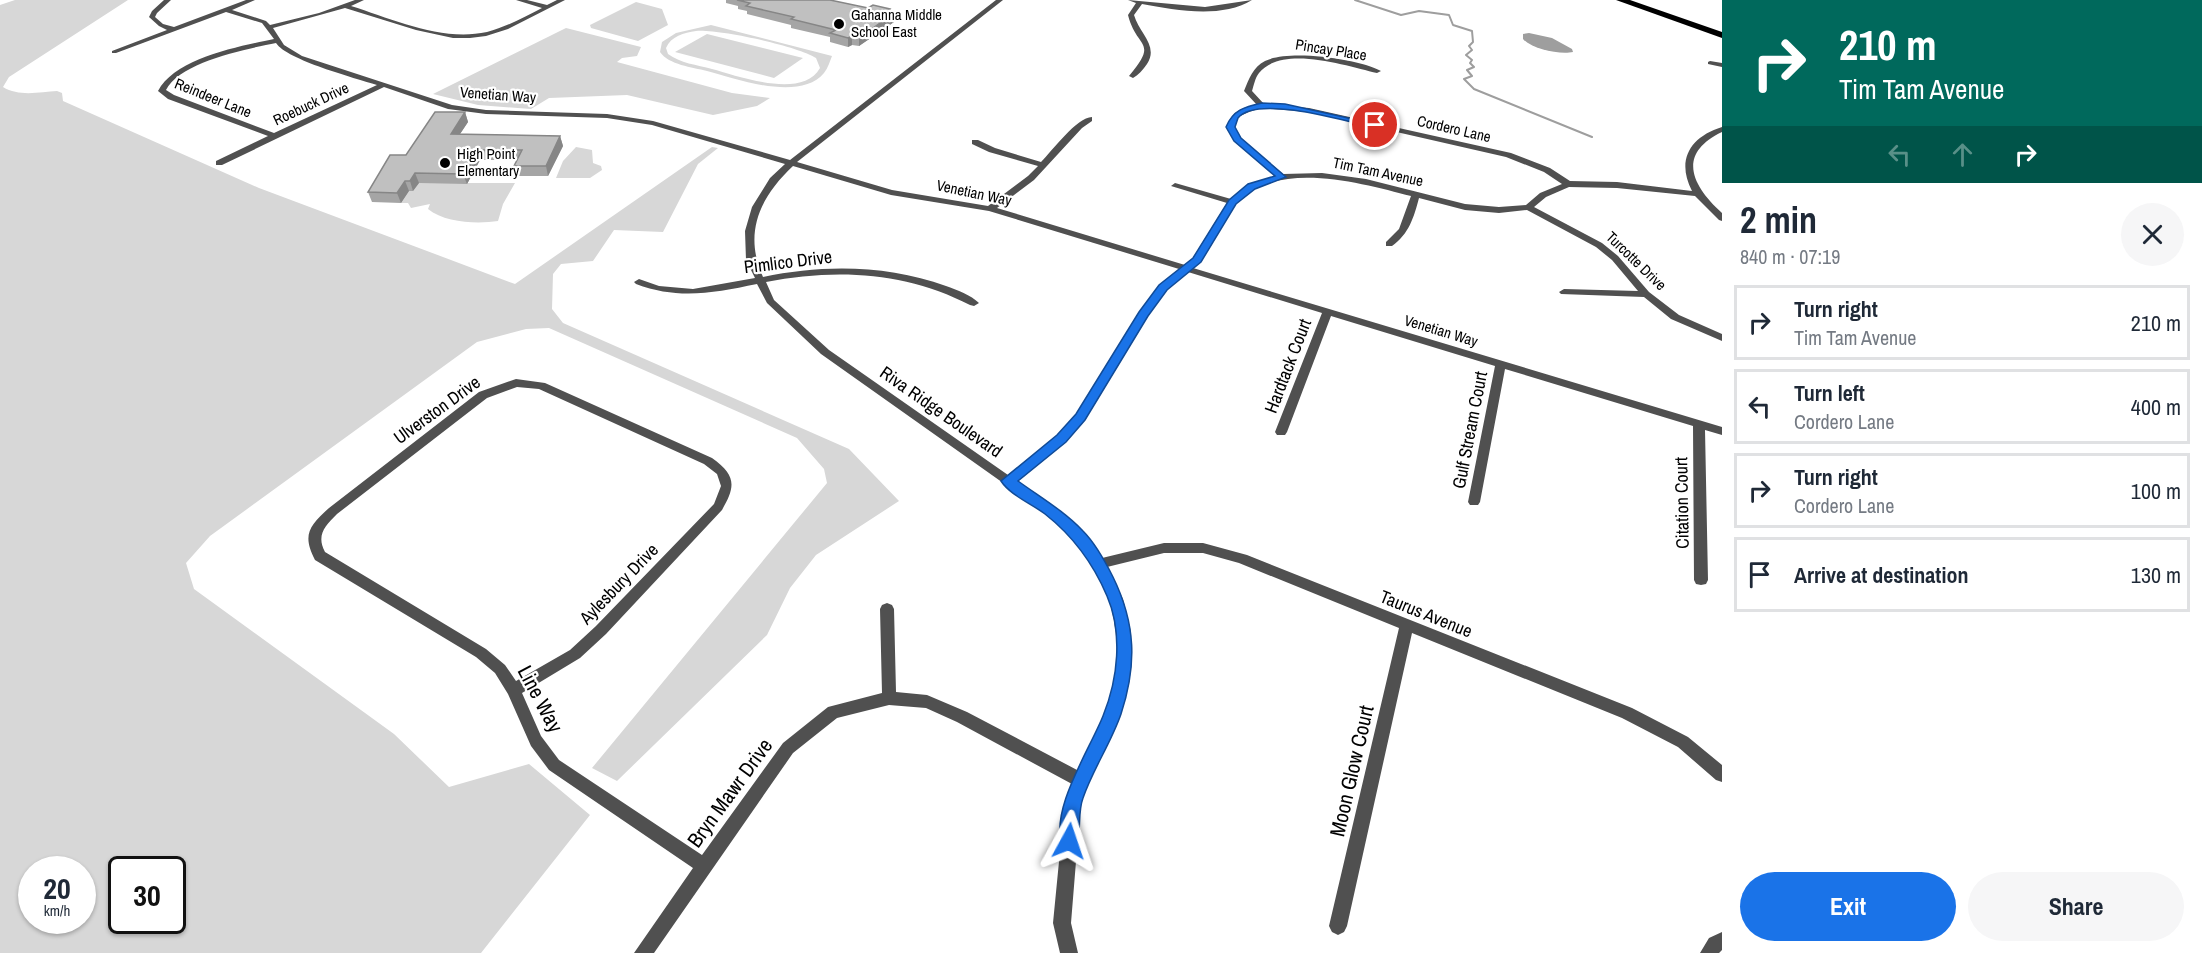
<!DOCTYPE html>
<html lang="en">
<head>
<meta charset="utf-8">
<style>
  body { margin:0; font-family:"Archivo Narrow",sans-serif; background:#f6f6f7; color:#1f2937; height:100vh; display:flex; flex-direction:column; font-size:22px; white-space:nowrap }
  * { box-sizing:border-box; margin:0 }
  p { font-size:20px; color:#747a83 }
  .icon { flex:none; width:33px; height:33px; fill:none; stroke:currentColor; stroke-width:2; stroke-linecap:round; stroke-linejoin:round }
  .map { position:relative; flex:1; overflow:hidden }
  .panel { display:flex; flex-direction:column; background:#fff; width:480px }
  .panel>* { flex:none }
  .top-card { background:#00695c; color:#fff; overflow:hidden }
  .speed { position:absolute; left:18px; top:856px; display:flex; gap:12px; font-size:30px; font-weight:700; text-align:center }
  .speed>* { display:grid; place-content:center; width:78px; height:78px; border-radius:50%; background:#fff; box-shadow:0 2px 4px #0004; line-height:1 }
  .speed small { font-size:15px; font-weight:400 }
  .speed .limit { border:3px solid #111; border-radius:9px; background:#fff; color:#111 }
  .pin { position:absolute; display:grid; place-items:center; width:51px; height:51px; color:#fff; margin:-26px; border:3px solid #fff; border-radius:50%; box-shadow:0 2px 6px #0007 }
  .me { position:absolute; width:66px; margin:-33px; rotate:5deg; stroke-linejoin:round; filter:drop-shadow(0 0 4px #0008) }
  .turn { display:flex; align-items:center; gap:21px; height:126px; padding:0 18px; font-size:27px }
  .turn .icon { width:78px; height:78px; stroke-width:2.5 }
  .turn b { display:block; font-size:42px; line-height:51px }
  .lanes { display:flex; align-items:center; height:57px; padding:0 18px; background:#0003; justify-content:center; gap:30px; direction:ltr }
  .lanes .off { opacity:.35 }
  .round { display:grid; place-items:center; flex:none; width:63px; height:63px; border-radius:32px; background:#f6f6f7 }
  .headline { display:flex; align-items:center; justify-content:space-between; height:102px; padding:0 18px }
  h1 { font-size:36px; font-weight:700; line-height:45px }
  .cta { display:flex; gap:12px; margin-top:auto; padding:12px 18px }
  .cta a { flex:1; height:69px; border-radius:36px; background:#1a73e8; color:#fff; font-size:24px; font-weight:700; line-height:69px; text-align:center }
  .cta a+a { background:#f6f6f7; color:#1f2937 }
  ul { padding:0; list-style:none }
  li { display:flex; align-items:center; gap:18px; height:75px; margin:0 12px 9px; padding:0 6px; border:3px solid #e0e1e3; border-radius:0px }
  li div { flex:1 }
  li b { display:block; font-size:22px }
  li em { font-style:normal }
  main { display:flex; flex:1; min-height:0 }
  .map>svg:first-child { display:block }
  .green { fill:#d7d7d7; fill-rule:evenodd }
  .water { fill:#9e9e9e }
  .lines { fill:none; stroke-linecap:round; stroke-linejoin:round }
  .stream { stroke:#9e9e9e; stroke-width:2 }
  .street { fill:#505050; fill-rule:evenodd }
  .highway { fill:#000; fill-rule:evenodd }
  .wall { fill:#a5a5a5 }
  .shaded-wall { fill:#868686 }
  .building { fill:#c0c0c0; stroke:#868686; stroke-width:1.5 }
  .route { fill:#1a73e8; stroke:#114b97; stroke-width:1.5 }
  .poi-dot { fill:#000; stroke:#fff; stroke-width:2 }
  .labels { text-anchor:middle; stroke-width:4.5; stroke-linejoin:round; paint-order:stroke }
  .far-poi-label { font-size:15px; fill:#000; stroke:#fff; text-anchor:start }
  .far-street-label { font-size:15px; fill:#000; stroke:#fff }
  .street-label { font-size:18px; fill:#000; stroke:#fff }
  .near-street-label { font-size:21px; fill:#000; stroke:#fff }
</style>
</head>
<body>
<main>
<div class="map">
<svg width="1722" height="953" viewBox="0 0 1722 953">
  <rect width="100%" height="100%" fill="#fff"/>
  <path class="green" d="M15,0H128L9,77L3,87C19,97 40,92 57,91L62,93L63,101L259,188L515,284L712,147L718,148L698,164L663,232L614,230L593,261L561,264L553,274L552,309L563,323L849,449L899,501L816,555L790,588L767,635L617,781L592,768L827,483L824,469L797,438L549,328L526,329L477,342L210,536L186,563L194,589L394,734L449,787L529,764L590,815L481,953H0V5ZM32,870H82V921H32ZM122,870H172V921H122Z
    M636,2L662,9L668,25L638,41L591,28L590,25Z
    M711,25L832,56C830,61 828,68 824,73C800,102 736,79 707,71C692,67 669,65 660,52L662,42L676,33ZM696,31C719,29 797,46 816,58L820,68C802,100 738,76 712,69C697,65 680,63 668,54L666,48C671,36 684,33 696,31Z
    M566,28L641,47L637,56L622,58L617,62L732,93L770,98L757,106L713,115L627,95L549,98L531,109L478,105L433,94Z
    M707,34L803,58L774,78L675,52Z
    M576,147L592,150L593,163L601,166L602,170L590,178H556L563,161Z
    M419,183H515L503,204L498,221C478,224 445,223 428,209L430,204L411,208L408,203H401L409,191H413Z"/>
  <path class="water" d="M1529,33L1552,38L1572,49L1573,52C1560,55 1532,49 1523,39V34Z"/>
  <g class="lines">
    <path class="stream" d="M1355,0L1401,15L1419,11L1449,15L1453,25L1472,31L1473,42L1469,46L1472,50L1466,55L1472,60L1470,63L1474,67L1467,70L1472,76L1464,79L1474,89L1592,137"/>
    <path class="street" d="M164,0H171L157,13L155,17L163,24L174,27L246,0H255L232,10L266,21L270,25L319,13L355,0H364L351,6C393,19 441,42 487,32C506,27 525,17 542,8L516,0H527L547,5L557,0H565L508,29L486,36L470,38H453L416,30L345,8L273,28L284,45L302,56L452,105L486,110L607,114L653,121L790,160L996,0H1003L797,162L892,190L988,206L1028,176L1038,166L989,152L972,144V140H978L995,148L1041,162C1052,151 1077,117 1092,117V121L1082,128L1034,180L997,208L1185,265L1193,258L1227,203L1171,186L1175,183L1231,199L1249,184L1275,176L1234,141L1227,127C1233,110 1240,109 1257,105L1244,91C1249,79 1253,67 1265,61C1289,49 1359,59 1381,71L1377,73C1347,66 1282,44 1259,73C1255,78 1254,85 1252,91L1264,104L1309,108L1511,153L1550,168L1570,181L1617,182L1692,191C1676,160 1690,137 1722,127V132C1676,154 1692,186 1722,213V221L1719,220L1695,196L1617,188L1569,187L1546,197L1534,207L1602,243L1618,256L1649,292L1679,315L1722,334V341L1671,319L1644,297L1561,294L1559,292L1564,289L1638,291L1612,260L1596,247L1527,210L1499,213L1465,210L1419,198C1414,217 1409,234 1392,246H1386V242L1399,229L1411,196C1361,183 1277,159 1236,203C1219,222 1214,251 1193,268L1722,427V435L1705,430L1708,580L1706,584L1701,585L1696,584L1694,580L1693,426L1505,369L1480,502L1478,505H1470L1468,502L1495,366L1331,316L1287,432L1285,435H1277L1275,432L1322,313L1188,272L1166,289L1148,316L1085,420L1066,441L1017,481L1055,508L1083,533L1102,558L1164,543H1203L1247,555L1632,708L1688,737L1722,765V782L1716,780L1678,747L1622,718L1412,633L1347,926L1344,932L1338,935L1332,932L1329,926L1399,628L1239,563L1203,553H1164L1107,567L1123,599L1131,632V670L1119,715L1081,800L1071,923L1078,953H1060L1053,923L1065,800L1072,784L957,722L926,708L889,705L837,718L793,753L654,953H634L693,868L549,770L531,746L508,694L495,673L476,657L315,560C302,535 309,526 329,508L479,392L516,379L545,383L712,458C736,475 736,486 722,510L606,634L580,658L522,693L541,736L559,760L702,855L783,743L828,707L882,693L880,609L882,605L887,603L892,605L894,609L896,692L927,695L967,712L1079,771C1087,753 1097,735 1104,716C1128,657 1118,587 1074,539C1066,530 1056,522 1047,514L821,354L767,303L757,284C713,293 679,300 636,284L634,282L639,279L659,286L693,289L755,278L746,260L745,231L752,207L770,178L785,164L652,125L607,118L486,114L448,109L384,87L222,165H216V161L268,136L168,99L158,91C175,58 240,46 274,39L262,23L226,12L116,53H112V51L167,30L159,26L149,17L152,11ZM276,43C287,60 355,78 377,85L274,133L174,95L166,90C180,62 246,49 276,43ZM1262,108L1309,112L1506,157L1544,172L1562,184L1540,193L1526,205L1499,207L1465,204L1366,179L1322,173L1283,174L1240,138L1235,127L1238,117L1249,112ZM793,166L891,195L989,211L1179,269L1160,285L1139,313L1077,414L1058,435L1008,475L829,350L774,300L766,282C836,268 907,272 970,305L974,306L979,303C971,295 957,290 946,286C888,265 824,264 763,277C743,233 760,197 793,166ZM517,387L539,389L704,464L717,474L721,486L714,504L596,626L570,650L516,681L505,665L486,649L325,552C316,535 325,526 337,514L487,398Z
      M1128,0L1205,7L1252,0C1221,19 1175,10 1142,4L1134,15C1139,33 1159,46 1147,64C1143,70 1138,75 1133,78L1129,76C1159,40 1137,50 1128,15L1136,3Z
      M1710,61L1722,63V67L1708,64V62Z
      M1722,932V950L1719,953H1700L1709,938Z"/>
    <path class="highway" d="M1616,0H1630L1722,32V38Z"/>
  </g>
  <path class="wall" d="M726,0H830L868,8L890,9V12L894,13V22L859,46L852,45L848,47L830,42V37L791,28V25L747,14V11L738,9V6L726,3Z
    M465,112L468,122L460,134L560,136L563,146L548,176H517L514,166L517,160H480L467,184L419,183L413,191H409L401,203L372,202L368,192L406,155Z"/>
  <path class="shaded-wall" d="M890,9V16L894,13V22L859,46V38Z
    M852,36V45L848,47V38Z
    M465,112L468,122L454,143L451,134Z
    M560,136L563,146L548,176L546,166Z
    M477,150L480,160L467,184L463,174Z
    M415,173L419,183L413,191L410,181Z
    M405,181L409,191L401,203L397,193Z"/>
  <path class="building" d="M737,0H830L868,8L873,5L890,9L887,12L894,13L859,38L852,36L848,38L830,33L836,30L791,19L794,17L746,6L750,3Z
    M435,112H465L451,134L560,136L546,166H514L522,150H477L463,174L415,173L410,181H405L397,193L368,192L390,155H406Z"/>
  <path class="route" d="M1262,103L1285,104L1380,125L1375,128C1349,122 1257,94 1238,118C1237,121 1236,124 1235,127L1241,138L1286,177L1255,189L1236,204L1201,262L1167,290L1148,316L1085,420L1066,442L1018,481C1040,497 1064,511 1083,531C1096,544 1105,561 1113,577C1136,624 1137,665 1121,714C1111,743 1093,769 1083,798C1077,814 1082,832 1076,847L1069,850L1063,847C1048,812 1090,749 1103,716C1118,679 1123,633 1107,596C1093,563 1073,536 1045,514C1032,504 1010,495 1001,481L1057,435L1076,414L1139,312L1159,285L1193,258L1229,200L1248,184L1275,176L1234,141L1226,127C1233,110 1244,107 1262,103Z"/>
  <g class="poi-dot">
    <circle cx="839" cy="24" r="6"/>
    <circle cx="445" cy="163" r="6"/>
  </g>
  <g class="labels">
    <g class="far-poi-label">
      <text x="851" y="20">Gahanna Middle<tspan x="851" dy="17">School East</tspan></text>
      <text x="457" y="159">High Point<tspan x="457" dy="17">Elementary</tspan></text>
    </g>
    <g class="far-street-label">
      <text transform="translate(1331 50) rotate(9)" y="5">Pincay Place</text>
      <text transform="translate(498 95) rotate(4)" y="5">Venetian Way</text>
      <text transform="translate(213 98) rotate(22)" y="5">Reindeer Lane</text>
      <text transform="translate(311 104) rotate(-25)" y="5">Roebuck Drive</text>
      <text transform="translate(1454 129) rotate(13)" y="5">Cordero Lane</text>
      <text transform="translate(1378 172) rotate(12)" y="5">Tim Tam Avenue</text>
      <text transform="translate(974 193) rotate(12)" y="5">Venetian Way</text>
      <text transform="translate(1636 261) rotate(44)" y="5">Turcotte Drive</text>
      <text transform="translate(1441 331) rotate(17)" y="5">Venetian Way</text>
    </g>
    <g class="street-label">
      <text transform="translate(788 262) rotate(-7)" y="6">Pimlico Drive</text>
      <text transform="translate(1288 366) rotate(-69)" y="6">Hardtack Court</text>
      <text transform="translate(437 410) rotate(-36)" y="6">Ulverston Drive</text>
      <text transform="translate(941 412) rotate(35)" y="6">Riva Ridge Boulevard</text>
      <text transform="translate(1470 430) rotate(-79)" y="6">Gulf Stream Court</text>
      <text transform="translate(1682 503) rotate(-91)" y="6">Citation Court</text>
      <text transform="translate(619 584) rotate(-46)" y="6">Aylesbury Drive</text>
      <text transform="translate(1426 614) rotate(22)" y="6">Taurus Avenue</text>
    </g>
    <g class="near-street-label">
      <text transform="translate(540 699) rotate(62)" y="7">Line Way</text>
      <text transform="translate(1352 771) rotate(-77)" y="7">Moon Glow Court</text>
      <text transform="translate(730 793) rotate(-54)" y="7">Bryn Mawr Drive</text>
    </g>
  </g>
</svg>
<div class="speed"><div>20<small>km/h</small></div><div class="limit">30</div></div>
<div class="pin" style="left:1375px;top:125px;background:#d93025"><svg class="icon" aria-label="arrive" viewBox="0 0 24 24"><path d="M6 21V4h12l-3 4 3 4H6"/></svg></div>
<svg class="me" style="left:1069px;top:841px" viewBox="-20 -20 40 40"><path d="M0-17L14 15 0 8-14 15z" fill="#1a73e8" stroke="#fff" stroke-width="4"/></svg>
</div>
<section class="panel">
<div class="top-card">
<div class="turn"><svg class="icon" aria-label="right" viewBox="0 0 24 24"><path d="M7 20v-9h11M14 6l5 5-5 5"/></svg><div><b>210 m</b>Tim Tam Avenue</div></div>
<div class="lanes"><svg class="icon off" aria-label="left" viewBox="0 0 24 24"><path d="M17 20v-9H6M10 6l-5 5 5 5"/></svg><svg class="icon off" aria-label="ahead" viewBox="0 0 24 24"><path d="M12 20V5M6 11l6-6 6 6"/></svg><svg class="icon" aria-label="right" viewBox="0 0 24 24"><path d="M7 20v-9h11M14 6l5 5-5 5"/></svg></div>
</div>
<div class="headline"><div><h1>2 min</h1><p>840 m · 07:19</p></div><a class="round"><svg class="icon" aria-label="close" viewBox="0 0 24 24"><path d="M6 6l12 12M18 6L6 18"/></svg></a></div>
<ul>
<li><svg class="icon" aria-label="right" viewBox="0 0 24 24"><path d="M7 20v-9h11M14 6l5 5-5 5"/></svg><div><b>Turn right</b><p>Tim Tam Avenue</p></div><em>210 m</em></li>
<li><svg class="icon" aria-label="left" viewBox="0 0 24 24"><path d="M17 20v-9H6M10 6l-5 5 5 5"/></svg><div><b>Turn left</b><p>Cordero Lane</p></div><em>400 m</em></li>
<li><svg class="icon" aria-label="right" viewBox="0 0 24 24"><path d="M7 20v-9h11M14 6l5 5-5 5"/></svg><div><b>Turn right</b><p>Cordero Lane</p></div><em>100 m</em></li>
<li><svg class="icon" aria-label="arrive" viewBox="0 0 24 24"><path d="M6 21V4h12l-3 4 3 4H6"/></svg><div><b>Arrive at destination</b></div><em>130 m</em></li>
</ul>
<div class="cta"><a>Exit</a><a>Share</a></div>
</section>
</main>
</body>
</html>
